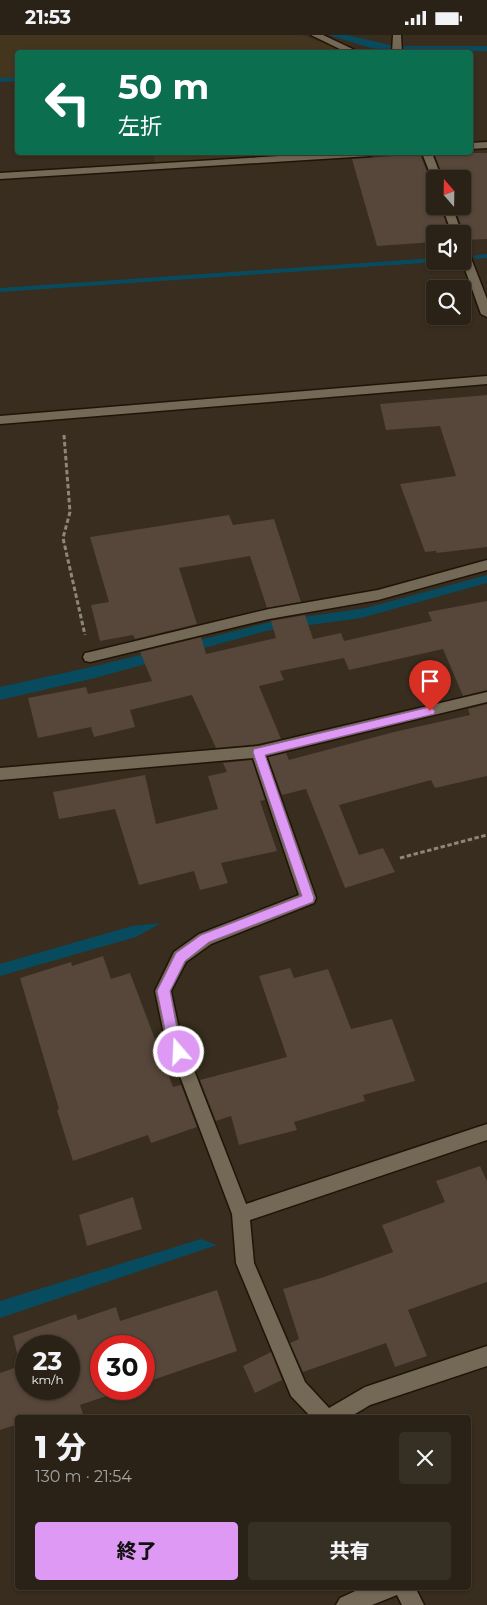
<!DOCTYPE html>
<html lang="ja">
<head>
<meta charset="utf-8">
<style>
  body { margin:0; font-family:Montserrat,"Noto Sans JP",sans-serif; background:#362f23; color:#f1f3f6; height:100vh; display:flex; flex-direction:column; font-size:19px; white-space:nowrap }
  * { box-sizing:border-box; margin:0 }
  p { font-size:16px; color:#a5a4a1 }
  .icon { flex:none; width:28px; height:28px; fill:none; stroke:currentColor; stroke-width:2; stroke-linecap:round; stroke-linejoin:round }
  .map { position:relative; flex:1; overflow:hidden }
  .drawer { position:absolute; left:15px; top:1380px; width:456px; height:175px; display:flex; flex-direction:column; background:#2a2216; border-radius:5px; box-shadow:0 1px 4px #0004,0 0 0 1px #463f35 }
  .drawer>* { flex:none }
  .guide { position:absolute; left:15px; top:15px; width:458px; height:105px; border-radius:5px; box-shadow:0 1px 4px #0004,0 0 0 1px #463f35; background:#0b6e4f; color:#fff; overflow:hidden }
  .needle { width:32px; rotate:340deg }
  .fabs { position:absolute; left:426px; top:135px; display:grid; gap:10px }
  .fabs a { display:grid; place-items:center; width:45px; height:45px; border-radius:5px; background:#2a2216; box-shadow:0 1px 4px #0004,0 0 0 1px #463f35; font-size:25px }
  .speed { position:absolute; left:15px; top:1300px; display:flex; gap:10px; font-size:25px; font-weight:700; text-align:center }
  .speed>* { display:grid; place-content:center; width:65px; height:65px; border-radius:50%; background:#2a2216; box-shadow:0 1px 4px #0004,0 0 0 1px #463f35; line-height:1 }
  .speed small { font-size:12px; font-weight:400 }
  .speed .limit { border:8px solid #d22; background:#fff; color:#111 }
  .pin { position:absolute; display:grid; place-items:center; width:42px; height:42px; color:#fff; margin:-51px -21px; border-radius:50% 50% 50% 0; rotate:-45deg; box-shadow:0 0 5px #0007 }
  .pin .icon { rotate:45deg }
  .me { position:absolute; width:55px; margin:-28px; rotate:341deg; stroke-linejoin:round; filter:drop-shadow(0 0 4px #0008) }
  .turn { display:flex; align-items:center; gap:18px; height:105px; padding:0 20px; font-size:22px }
  .turn .icon { width:65px; height:65px; stroke-width:2.5 }
  .turn b { display:block; font-size:35px; line-height:42px }
  .round { display:grid; place-items:center; flex:none; width:52px; height:52px; border-radius:5px; background:#362f23 }
  .summary { display:flex; align-items:center; justify-content:space-between; height:85px; padding:0 20px }
  h1 { font-size:30px; font-weight:800; line-height:38px }
  .primary-button { display:flex; gap:10px; margin-top:auto; padding:10px 20px }
  .primary-button a { flex:1; height:58px; border-radius:5px; background:#dd99f4; color:#111; font-size:20px; font-weight:800; line-height:58px; text-align:center }
  .primary-button a+a { background:#362f23; color:#f1f3f6 }
  .status { display:flex; justify-content:space-between; align-items:center; height:35px; padding:0 25px; background:#2a2216; direction:ltr }
  .status svg { height:14px; fill:currentColor }
  .map>svg:first-child { display:block }
  .built { fill:#44351f }
  .water { fill:#094b5e }
  .lines { fill:none; stroke-linecap:round; stroke-linejoin:round }
  .stream { fill:#094b5e; fill-rule:evenodd }
  .building { fill:#57463a; fill-rule:evenodd }
  .service-casing { stroke:#1f1507; stroke-width:3 }
  .minor-casing { stroke:#1f1507; stroke-width:3 }
  .tertiary-casing { stroke:#1f1507; stroke-width:3 }
  .path { stroke:#8f8579; stroke-width:3; stroke-dasharray:4.5 2.5; stroke-linecap:butt }
  .service { fill:#746856; fill-rule:evenodd }
  .minor { fill:#746856; fill-rule:evenodd }
  .tertiary { fill:#746856; fill-rule:evenodd }
  .route { fill:#dd99f4; stroke:#90639f }
</style>
</head>
<body>
<div class="status"><b>21:53</b><svg viewBox="0 0 49 12"><path d="M0 12V9h3v3zM5 12V6h3v6zM10 12V3h3v9zM15 12V0h3v12zM26 1h20v11H26zM47 4h2v5h-2z"/></svg></div>
<div class="map">
<svg width="487" height="1570" viewBox="0 0 487 1570">
  <rect width="100%" height="100%" fill="#382d1e"/>
  <path class="built" d="M0,0H302L348,17L18,18L17,44L0,45Z
    M154,118H311L155,128Z"/>
  <path class="water" d="M329,0H347L394,11H487V16L401,17L371,13Z
    M487,540V548L361,583L266,596L95,643L0,665V652L100,630L275,586L366,573Z
    M161,888L136,902L0,941V929L132,891Z
    M201,1204L217,1210L0,1283V1266Z"/>
  <g class="lines">
    <path class="stream" d="M18,42V46L0,47V43Z
      M487,219V223L477,224L473,222L477,220Z
      M435,223V226L438,227L0,257V253Z"/>
  </g>
  <path class="building" d="M434,118H487V204L462,205L464,198L454,171H462V144H444Z
    M420,119L431,147L435,149V171H440L450,199H435V207L377,211L352,124Z
    M487,360V512L437,518L436,516L425,517L400,449L456,441L440,391L386,395L380,369Z
    M229,480L233,490L274,484L301,567L267,573L250,521L179,533L197,589L135,604L133,600L100,606L91,570L109,567L90,502Z
    M487,566V655L463,661L443,614L349,635L344,623L280,636L284,645L259,651L281,704L258,709L216,713L192,660L130,675L135,692L94,702L91,692L38,703L28,663L86,652L88,659L152,646L140,617L201,602L206,619L276,603L271,586L305,580L313,604L341,598L344,606L432,586L428,577Z
    M487,669V741L435,753L431,745L339,770L359,820L383,813L395,837L345,853L306,754L282,760L268,722L286,718L289,725L394,697L470,680L468,674Z
    M252,725L265,765L260,766L277,816L221,828L228,848L200,855L194,836L139,850L115,774L59,784L53,757L145,740L156,789L218,774L208,741L227,737L223,728Z
    M103,921L111,944L130,938L173,1052L181,1050L197,1092L151,1108L148,1100L73,1126L57,1075L59,1074L20,943L71,927L72,931Z
    M290,933L294,943L328,934L351,994L392,984L415,1046L363,1060L365,1066L294,1087L297,1095L239,1110L231,1081L216,1086L200,1045L287,1022L259,941Z
    M480,1131L487,1146V1247L408,1275L427,1321L395,1332L386,1308L303,1337L290,1308L299,1304L283,1254L324,1242L393,1217L382,1190L445,1167L436,1146Z
    M133,1162L142,1194L87,1211L79,1180Z
    M217,1255L237,1316L144,1348V1311H101V1354H127L80,1370L84,1382H18V1389L0,1395V1338L20,1331L13,1301L76,1279L78,1285L116,1272L120,1286ZM26,1311H69V1354H26Z
    M271,1317L282,1345L255,1358L243,1331Z"/>
  <g class="lines">
    <defs>
      <path id="service" d="M487,525V535L378,565L269,584L90,627L85,626L83,622L85,618L90,617L269,574L378,555Z"/>
      <path id="minor" d="M311,0H323L361,18H348Z
        M393,0H401L402,18H392Z
        M487,107V113L470,114V108Z
        M330,118H375L370,121L0,144V138Z
        M422,118H432L442,144H435V147L433,146Z
        M442,171H452L462,199H452Z
        M462,210L467,213L487,264V282L481,279L462,226Z
        M487,657V667L266,721L316,863L314,868L211,909L186,927L171,956L180,999L246,1169L487,1089V1105L250,1185L254,1228L305,1347L329,1373L365,1352L487,1311V1331L370,1370L350,1382H311L291,1361L236,1228L232,1179L164,999L155,956L174,917L199,899L299,860L253,723L0,745V733L258,711Z
        M364,1552H415L424,1570H402L397,1560L372,1570H336L340,1563Z"/>
      <path id="tertiary" d="M487,341V349L0,389V381Z"/>
    </defs>
    <use href="#service" class="service-casing"/>
    <use href="#minor" class="minor-casing"/>
    <use href="#tertiary" class="tertiary-casing"/>
    <path class="path" d="M64,400L70,477L63,503L85,600
      M400,823L487,800"/>
    <use href="#service" class="service"/>
    <use href="#minor" class="minor"/>
    <use href="#tertiary" class="tertiary"/>
  </g>
  <path class="route" d="M430,672L435,676L434,679L265,720L314,863L313,867L209,907L185,926L170,956L178,999L185,1017L183,1021L179,1023L174,1021L166,999L157,956L176,918L201,900L302,861L253,717L254,714Z"/>
</svg>
<div class="fabs">
<a><svg class="needle" viewBox="-14 -14 28 28"><path d="M0-13l5 13h-10z" fill="#e53935"/><path d="M0 13l5-13h-10z" fill="#a5a4a1"/></svg></a>
<a><svg class="icon" aria-label="sound" viewBox="0 0 24 24"><path d="M4 9h4l5-4v14l-5-4H4zM17 9q2 3 0 6"/></svg></a>
<a><svg class="icon" aria-label="search" viewBox="0 0 24 24"><circle cx="10" cy="10" r="6"/><path d="M15 15l6 6"/></svg></a>
</div>
<div class="speed"><div>23<small>km/h</small></div><div class="limit">30</div></div>
<div class="pin" style="left:430px;top:676px;background:#d93025"><svg class="icon" aria-label="arrive" viewBox="0 0 24 24"><path d="M6 21V4h12l-3 4 3 4H6"/></svg></div>
<svg class="me" style="left:179px;top:1017px" viewBox="-20 -20 40 40"><circle r="17" fill="#dd99f4" stroke="#fff" stroke-width="3"/><path d="M0-11L8 9 0 5-8 9z" fill="#fff"/></svg>
<div class="guide">
<div class="turn"><svg class="icon" aria-label="left" viewBox="0 0 24 24"><path d="M17 20v-9H6M10 6l-5 5 5 5"/></svg><div><b>50 m</b>左折</div></div>
</div>
<section class="drawer">
<div class="summary"><div><h1>1 分</h1><p>130 m · 21:54</p></div><a class="round"><svg class="icon" aria-label="close" viewBox="0 0 24 24"><path d="M6 6l12 12M18 6L6 18"/></svg></a></div>
<div class="primary-button"><a>終了</a><a>共有</a></div>
</section>
</div>
</body>
</html>
